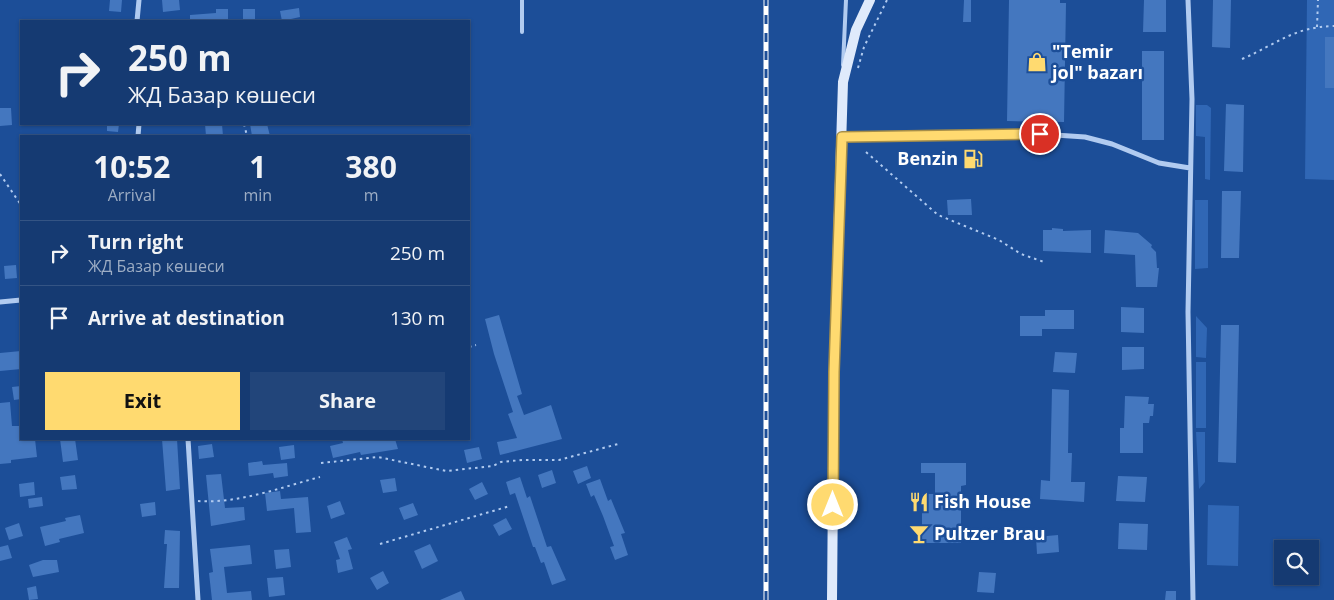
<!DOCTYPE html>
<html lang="en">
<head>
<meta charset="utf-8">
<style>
  body { margin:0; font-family:"Open Sans",sans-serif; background:#22457a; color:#f1f3f6; height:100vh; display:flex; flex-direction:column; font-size:19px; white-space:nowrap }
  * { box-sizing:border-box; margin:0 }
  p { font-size:16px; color:#9dadc4 }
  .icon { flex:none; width:28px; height:28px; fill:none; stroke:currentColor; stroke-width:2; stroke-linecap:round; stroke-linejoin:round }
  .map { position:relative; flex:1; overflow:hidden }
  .details { position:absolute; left:20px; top:135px; width:450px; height:305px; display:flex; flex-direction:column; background:#153a72; border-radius:0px; box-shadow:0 1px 4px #0004,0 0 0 1px #345484 }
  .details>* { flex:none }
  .guide { position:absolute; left:20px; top:20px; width:450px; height:105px; border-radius:0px; box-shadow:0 1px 4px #0004,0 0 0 1px #345484; background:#153a72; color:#f1f3f6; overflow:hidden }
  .controls { position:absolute; left:1274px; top:540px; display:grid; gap:10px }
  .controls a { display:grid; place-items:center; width:45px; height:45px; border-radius:0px; background:#153a72; box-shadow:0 1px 4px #0004,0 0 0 1px #345484; font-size:25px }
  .pin { position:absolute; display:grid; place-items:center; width:42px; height:42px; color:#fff; margin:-21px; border:2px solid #fff; border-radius:50%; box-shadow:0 1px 5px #0007 }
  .me { position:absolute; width:55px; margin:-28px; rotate:0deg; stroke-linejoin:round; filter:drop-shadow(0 0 4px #0008) }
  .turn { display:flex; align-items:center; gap:18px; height:105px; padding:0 25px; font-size:22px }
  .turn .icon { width:65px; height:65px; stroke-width:2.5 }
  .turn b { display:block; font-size:35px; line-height:42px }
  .eta { display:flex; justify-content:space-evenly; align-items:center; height:85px; text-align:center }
  .eta b { font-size:30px; font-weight:700; line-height:35px }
  .cta { display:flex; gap:10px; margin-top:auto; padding:10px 25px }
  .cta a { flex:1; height:58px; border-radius:0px; background:#ffda70; color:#111; font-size:20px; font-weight:700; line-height:58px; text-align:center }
  .cta a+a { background:#22457a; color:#f1f3f6 }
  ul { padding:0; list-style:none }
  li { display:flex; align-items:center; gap:15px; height:65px; padding:0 25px; border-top:1px solid #345484 }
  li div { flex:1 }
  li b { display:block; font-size:19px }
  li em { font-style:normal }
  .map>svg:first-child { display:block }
  .green { fill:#3067b5 }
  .building { fill:#4477bf }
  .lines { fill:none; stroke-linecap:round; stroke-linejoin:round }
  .path { stroke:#b1cbf0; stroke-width:2; stroke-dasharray:2.5 4; stroke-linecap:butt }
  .lane { stroke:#b1cbf0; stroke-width:4 }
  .street { stroke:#b1cbf0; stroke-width:5 }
  .secondary { stroke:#dfeafb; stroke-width:10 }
  .rail-casing { stroke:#fff; stroke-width:5 }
  .rail { stroke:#1c4e98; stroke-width:3; stroke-dasharray:9; stroke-linecap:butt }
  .route-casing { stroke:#a68e49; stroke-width:12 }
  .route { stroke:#ffda70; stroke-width:9 }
  .labels { text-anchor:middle; stroke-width:5; stroke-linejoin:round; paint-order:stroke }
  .poi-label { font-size:18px; font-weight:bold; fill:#fff; stroke:#1c4e98; text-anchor:start }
</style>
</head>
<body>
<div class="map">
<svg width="1334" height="600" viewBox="0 0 1334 600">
  <rect width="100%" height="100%" fill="#1c4e98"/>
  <path class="green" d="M1307,0H1334V180L1305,179Z
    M1196,105H1207L1211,108L1210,180L1205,179V137L1196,136Z
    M1195,200H1208V268L1195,269Z
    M1196,316L1207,328L1206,358L1196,357Z
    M1196,362H1206V428H1196Z
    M1196,432H1205V482L1199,489Z
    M1208,505L1239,506L1238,566L1207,565Z"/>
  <path class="building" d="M110,0H122L121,12L109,11Z
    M162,0H179L180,10L163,12Z
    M964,0H971V22H963Z
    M1009,0H1060V3H1066L1064,122L1007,121Z
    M1144,0H1166V32H1143Z
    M1213,0H1231L1230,48L1212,47Z
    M299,8L300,17L282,21L280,11Z
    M216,9H228V21H190V15L216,13Z
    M243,9H255V21H243Z
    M1325,37H1334V88H1325Z
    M1142,51H1164V140H1142Z
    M1226,104L1244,105L1243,172L1224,171Z
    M0,108H11L12,125L0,126Z
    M107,124H119L118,132L107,131Z
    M205,124H222L223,136H206Z
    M250,124H267L270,136H252Z
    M1222,191H1241L1239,258H1221Z
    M971,199L972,215H948L947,200Z
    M1052,228L1063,229V231L1091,230V253L1043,251V230H1052Z
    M1105,230L1138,233L1152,245L1151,247L1156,252L1157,268H1159L1157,287H1136L1135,255L1104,253Z
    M16,265L17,278L5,279L4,266Z
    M1121,307L1144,308V333L1121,332Z
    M1045,310H1074V329H1042V336H1020V316H1045Z
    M499,315L522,394L517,396L524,415L551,405L562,439L500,455L497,442L517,438L508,414L513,412L494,354L485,319Z
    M1221,325H1239L1236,463L1218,462Z
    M1122,347H1144V369L1122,370Z
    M21,351V369L0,371V353Z
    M1055,352L1077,353L1075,373L1053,372Z
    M21,386V399L14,400L12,387Z
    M1052,389L1069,390L1068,453H1072L1071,482H1085L1084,502L1040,499L1041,480L1050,481Z
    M1125,396L1149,397L1148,404H1154L1153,416H1150L1149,423H1143V453H1120V428H1124Z
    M10,402L12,426H21V439H35L37,457L11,460V463L0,464V403Z
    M60,439H75L78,460L63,462Z
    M162,439H177L180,489L166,491Z
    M342,439H395L398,449L361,455L360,452L333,458L330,446L343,443Z
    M212,444L214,457L199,459L198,446Z
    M294,445L295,458L281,460L279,447Z
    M479,447L482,459L467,463L464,450Z
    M262,461L263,465L287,463L288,476L274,478L273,473L249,476L248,463Z
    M921,463H966V485L961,486V543H922V494H935V473H921Z
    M587,466L591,478L578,484L573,471Z
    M552,470L556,483L542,488L538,475Z
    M221,474L225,508L244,507L245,520L211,526L206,475Z
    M75,475L77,489L62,490L60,477Z
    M1118,476L1147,477L1145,502L1116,501Z
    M520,477L527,498L530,496L547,547L551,546L566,580L552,585L544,562L541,563L535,547H533L515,493L510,495L506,482Z
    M395,478L397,491L383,493L380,480Z
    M600,479L608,501L611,499L625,533L621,534L628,555L615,560L610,547L614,546L603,516L594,495L591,497L586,484Z
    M34,482L35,495L20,497L19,484Z
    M482,482L488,494L475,500L469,489Z
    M280,491L281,499L308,497L311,532L296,533L294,508L267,511L265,493Z
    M42,497L43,506L29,508L28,499Z
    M340,501L345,514L331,519L327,506Z
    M155,502L156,515L142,517L140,504Z
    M413,503L418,515L404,520L399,508Z
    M80,515L84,533L59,539L60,542L45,546L40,527L66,521L65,518Z
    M506,518L512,529L499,536L493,525Z
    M19,523L23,536L9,540L5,528Z
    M1119,523L1148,524L1147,550L1118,549Z
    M165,530L180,531L179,588H164L167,544H164Z
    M1058,535L1059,552L1037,554L1036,537Z
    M347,537L352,549L348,550L353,569L338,573L336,560L340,559L334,542Z
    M430,544L438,561L422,569L414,551Z
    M8,545L12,558L0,561V547Z
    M250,545L252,564L224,567L227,593L251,591L252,600H212L209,573L213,572L210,549Z
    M289,549L291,567L276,569L274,550Z
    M43,560H57L59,572L33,577L29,565Z
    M383,571L389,583L377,590L370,578Z
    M979,572L996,573L994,593L977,592Z
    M283,577L285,595L269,597L267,578Z
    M36,586L38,599L29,600L27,588Z
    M461,591L465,600H440Z
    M1166,591H1176V600H1165Z"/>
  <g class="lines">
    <path class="path" d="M1317,27L1318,0
      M1242,59C1277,44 1293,27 1334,26
      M858,68L864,47L887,0
      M244,124L247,136
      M866,152L938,215L999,240L1021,254L1044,262
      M0,174L21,205
      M469,347L476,345
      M321,463L378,457L446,471L493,466L501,462L522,460H559L618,444
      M198,501C238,504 282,487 320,477
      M380,544L510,506"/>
    <path class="lane" d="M522,32V0
      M843,65L846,0"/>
    <path class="street" d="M1188,0L1192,99L1188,312L1193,600
      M137,21L139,0
      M138,136L139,124
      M842,137L1040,134L1085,137L1112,144L1159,163L1190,168
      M0,302L21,300
      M188,439L198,600"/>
    <path class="secondary" d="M832,600L834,372L843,82L856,30L870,0"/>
    <defs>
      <path id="rail" d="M766,600V0"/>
    </defs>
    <use href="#rail" class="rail-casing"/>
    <use href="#rail" class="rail"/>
  </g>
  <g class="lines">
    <defs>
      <path id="route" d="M833,505L834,372L842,137L1040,134"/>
    </defs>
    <use href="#route" class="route-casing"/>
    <use href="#route" class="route"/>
  </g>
  <defs>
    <symbol id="shop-bare" viewBox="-9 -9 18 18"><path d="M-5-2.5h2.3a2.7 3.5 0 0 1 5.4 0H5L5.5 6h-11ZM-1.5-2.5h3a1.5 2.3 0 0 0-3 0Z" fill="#ffda70" stroke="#1c4e98" stroke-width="2.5" paint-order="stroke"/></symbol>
    <symbol id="fuel-bare" viewBox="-9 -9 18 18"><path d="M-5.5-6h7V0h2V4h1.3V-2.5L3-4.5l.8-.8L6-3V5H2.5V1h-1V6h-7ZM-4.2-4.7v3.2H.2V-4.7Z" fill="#ffda70" stroke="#1c4e98" stroke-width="2.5" paint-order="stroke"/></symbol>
    <symbol id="restaurant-bare" viewBox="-9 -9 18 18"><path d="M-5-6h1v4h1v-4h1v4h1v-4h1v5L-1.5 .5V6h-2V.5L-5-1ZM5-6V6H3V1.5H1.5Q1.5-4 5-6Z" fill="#ffda70" stroke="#1c4e98" stroke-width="2.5" paint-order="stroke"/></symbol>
    <symbol id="bar-bare" viewBox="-9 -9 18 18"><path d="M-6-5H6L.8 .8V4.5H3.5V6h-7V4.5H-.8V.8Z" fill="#ffda70" stroke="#1c4e98" stroke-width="2.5" paint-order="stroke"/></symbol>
  </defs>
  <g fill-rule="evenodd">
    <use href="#shop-bare" x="1023" y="48" width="28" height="28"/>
    <use href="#fuel-bare" x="959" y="145" width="28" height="28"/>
    <use href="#restaurant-bare" x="905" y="488" width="28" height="28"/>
    <use href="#bar-bare" x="905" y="520" width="28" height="28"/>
  </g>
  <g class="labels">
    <g class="poi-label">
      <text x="1052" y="58">"Temir<tspan x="1052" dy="21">jol" bazarı</tspan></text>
      <text x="958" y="165" text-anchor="end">Benzin</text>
      <text x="934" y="508">Fish House</text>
      <text x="934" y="540">Pultzer Brau</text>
    </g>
  </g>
</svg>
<div class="controls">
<a><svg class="icon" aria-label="search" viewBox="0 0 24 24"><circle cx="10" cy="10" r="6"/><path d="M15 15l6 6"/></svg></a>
</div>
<div class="pin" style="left:1040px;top:134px;background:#d93025"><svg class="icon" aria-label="arrive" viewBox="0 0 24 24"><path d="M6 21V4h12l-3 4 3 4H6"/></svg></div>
<svg class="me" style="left:833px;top:505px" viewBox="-20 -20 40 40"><circle r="17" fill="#ffda70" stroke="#fff" stroke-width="3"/><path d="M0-11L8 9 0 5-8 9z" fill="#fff"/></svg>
<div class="guide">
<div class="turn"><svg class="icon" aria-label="right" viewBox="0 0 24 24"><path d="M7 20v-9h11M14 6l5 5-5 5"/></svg><div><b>250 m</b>ЖД Базар көшеси</div></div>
</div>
<section class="details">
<div class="eta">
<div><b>10:52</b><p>Arrival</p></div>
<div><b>1</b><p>min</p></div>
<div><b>380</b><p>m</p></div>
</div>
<ul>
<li><svg class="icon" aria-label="right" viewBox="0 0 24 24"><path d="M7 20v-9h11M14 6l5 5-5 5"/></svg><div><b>Turn right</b><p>ЖД Базар көшеси</p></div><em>250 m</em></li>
<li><svg class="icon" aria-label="arrive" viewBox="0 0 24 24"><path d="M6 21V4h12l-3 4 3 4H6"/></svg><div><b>Arrive at destination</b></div><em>130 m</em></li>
</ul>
<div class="cta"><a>Exit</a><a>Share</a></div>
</section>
</div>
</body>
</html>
